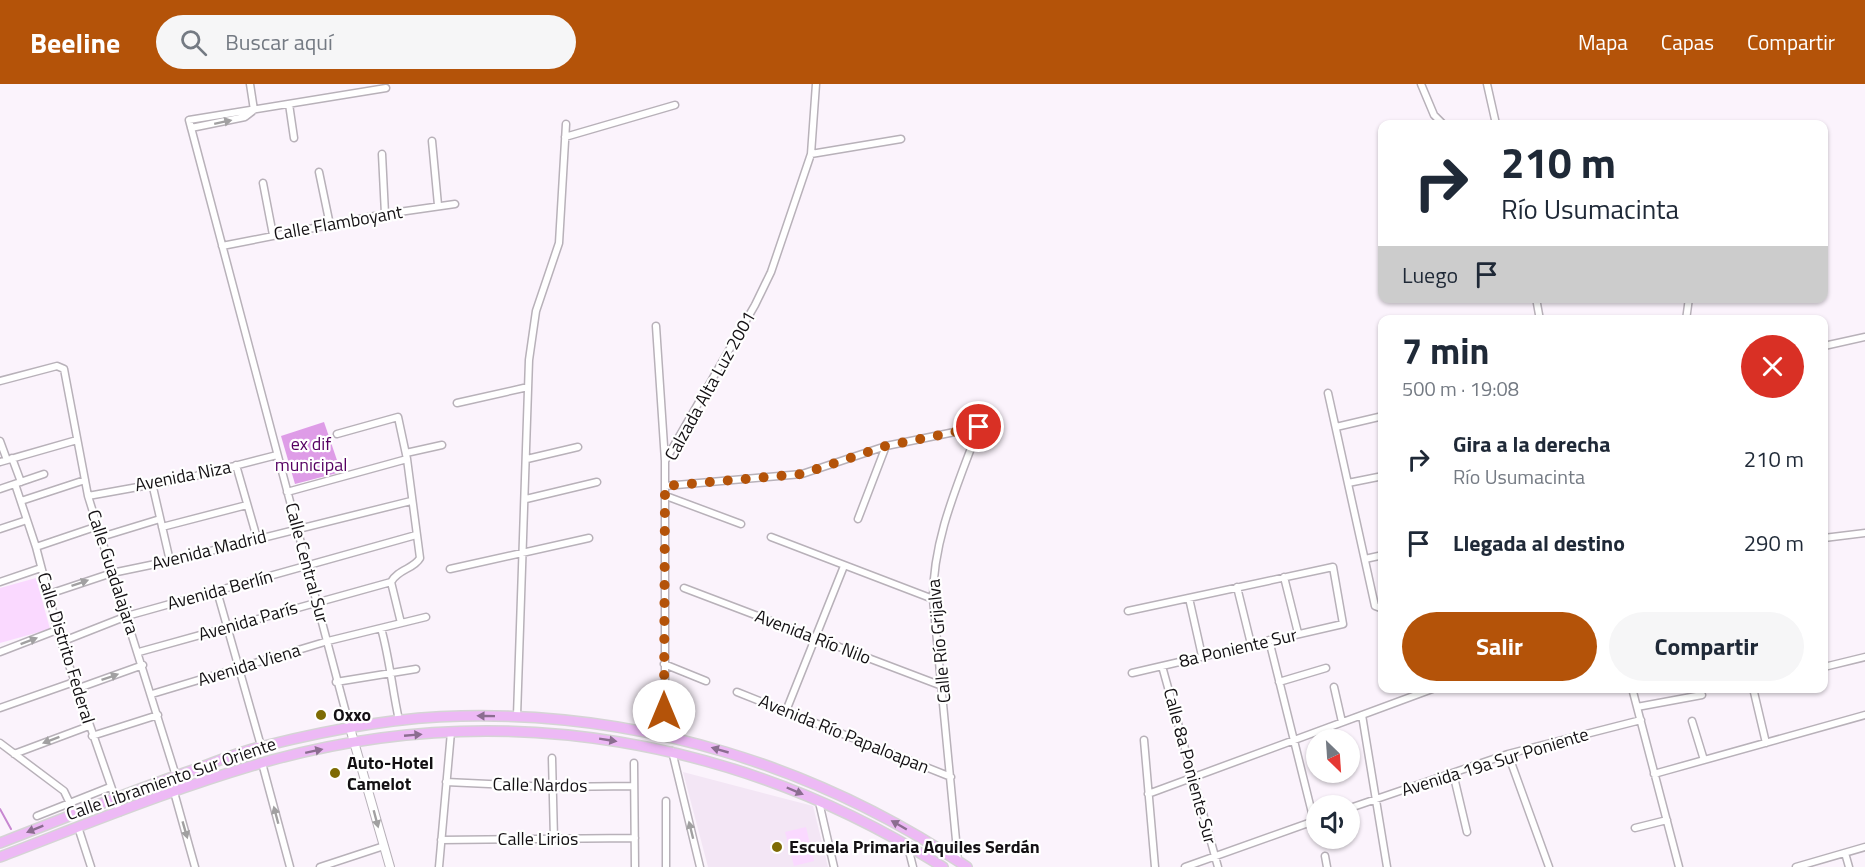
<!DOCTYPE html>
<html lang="es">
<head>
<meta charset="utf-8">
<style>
  body { margin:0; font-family:"Titillium Web",sans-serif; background:#f6f6f7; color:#1f2937; height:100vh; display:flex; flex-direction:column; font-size:22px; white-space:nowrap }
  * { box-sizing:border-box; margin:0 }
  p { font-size:20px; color:#747a83 }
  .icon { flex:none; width:33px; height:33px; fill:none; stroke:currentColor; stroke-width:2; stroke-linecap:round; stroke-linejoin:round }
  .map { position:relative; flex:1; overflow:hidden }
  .sheet { position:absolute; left:1378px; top:231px; width:450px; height:378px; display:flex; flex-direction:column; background:#fff; border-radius:12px; box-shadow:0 2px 4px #0004 }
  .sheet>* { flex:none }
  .banner { position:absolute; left:1378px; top:36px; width:450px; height:183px; border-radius:12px; box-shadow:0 2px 4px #0004; background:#fff; color:#1f2937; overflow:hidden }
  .needle { width:39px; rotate:155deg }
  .tools { position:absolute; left:1306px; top:645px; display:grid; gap:12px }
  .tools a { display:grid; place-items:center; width:54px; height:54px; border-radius:50%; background:#fff; box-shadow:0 2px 4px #0004; font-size:30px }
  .pin { position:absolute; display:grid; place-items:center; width:51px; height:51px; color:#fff; margin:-26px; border:3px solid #fff; border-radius:50%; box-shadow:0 2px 6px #0007 }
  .me { position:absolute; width:66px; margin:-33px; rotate:0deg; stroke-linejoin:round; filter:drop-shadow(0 0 4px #0008) }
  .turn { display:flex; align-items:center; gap:21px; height:126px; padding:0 24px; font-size:27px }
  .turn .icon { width:78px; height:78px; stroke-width:2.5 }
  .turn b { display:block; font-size:42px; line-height:51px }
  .then { display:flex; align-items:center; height:57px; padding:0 24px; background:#0003; gap:12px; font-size:22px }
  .round { display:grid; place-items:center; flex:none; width:63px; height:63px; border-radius:32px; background:#f6f6f7 }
  .head { display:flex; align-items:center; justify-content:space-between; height:102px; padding:0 24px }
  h1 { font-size:36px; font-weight:700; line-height:45px }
  .primary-button { display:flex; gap:12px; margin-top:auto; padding:12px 24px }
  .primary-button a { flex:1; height:69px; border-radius:36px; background:#b45309; color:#fff; font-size:24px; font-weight:700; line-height:69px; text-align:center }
  .primary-button a+a { background:#f6f6f7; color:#1f2937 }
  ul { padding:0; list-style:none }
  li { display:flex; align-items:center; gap:18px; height:84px; padding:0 24px }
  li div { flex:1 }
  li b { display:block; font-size:22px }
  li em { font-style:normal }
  header { display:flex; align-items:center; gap:36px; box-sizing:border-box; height:84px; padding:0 30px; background:#b45309; color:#fff }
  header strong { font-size:28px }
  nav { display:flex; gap:33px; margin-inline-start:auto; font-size:21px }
  .search { width:420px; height:54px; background:#f6f6f7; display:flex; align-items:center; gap:15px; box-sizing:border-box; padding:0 21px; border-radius:33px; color:#747a83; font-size:22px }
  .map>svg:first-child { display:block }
  .built { fill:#f3e6f5 }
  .green { fill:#fad9ff }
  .forest { fill:#de9ce7 }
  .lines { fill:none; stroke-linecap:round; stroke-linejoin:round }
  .stream { stroke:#c787d1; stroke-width:2 }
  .minor-casing { stroke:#b8b1b9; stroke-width:9 }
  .tertiary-casing { stroke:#b8b1b9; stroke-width:10 }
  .primary-casing { stroke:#d5d4d5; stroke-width:12 }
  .minor { stroke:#fff; stroke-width:6 }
  .tertiary { stroke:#fff; stroke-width:8 }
  .primary { stroke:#edb9f5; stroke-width:9 }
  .oneway { fill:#a1a0a1 }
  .oneway2 { fill:#8b6d90 }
  .route { stroke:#b45309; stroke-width:10; stroke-dasharray:0 18 }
  .poi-dot { fill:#7e6b04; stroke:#fff; stroke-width:2 }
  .labels { text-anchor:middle; stroke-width:4.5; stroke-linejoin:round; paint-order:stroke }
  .street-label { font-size:18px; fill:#141114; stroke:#fff }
  .park-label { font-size:18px; fill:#560062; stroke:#fff }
  .poi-label { font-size:18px; font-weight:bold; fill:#141114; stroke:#fff; text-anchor:start }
</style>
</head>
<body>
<header>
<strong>Beeline</strong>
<div class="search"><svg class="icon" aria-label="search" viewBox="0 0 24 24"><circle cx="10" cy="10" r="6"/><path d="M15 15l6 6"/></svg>Buscar aquí</div>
<nav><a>Mapa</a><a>Capas</a><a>Compartir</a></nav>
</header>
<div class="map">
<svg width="1865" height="783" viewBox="0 0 1865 783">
  <rect width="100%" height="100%" fill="#fbf3fc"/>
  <path class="built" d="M683,688L813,722L828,783H708Z"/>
  <path class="green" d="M36,494L50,545L0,559V504Z
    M806,743L814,777L794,782L785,748Z"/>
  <path class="forest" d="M324,338L341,388L295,400L281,352Z"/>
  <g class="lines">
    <path class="stream" d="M0,725L11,745"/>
    <defs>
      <path id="minor" d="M250,0L254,26
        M1421,0L1434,31L1443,40
        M1487,0L1496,40
        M289,20L294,54
        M191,44L245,33L254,26
        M565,53L675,21
        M432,57L438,121
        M382,70L385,130
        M811,70L901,55
        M319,88L330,141
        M263,99L273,151
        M222,162L385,130L455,120
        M1536,214L1540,236
        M1686,236L1689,214
        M656,242L665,377
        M1824,262L1865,253
        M0,297L57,282L64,285L88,412L176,692
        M1328,309L1375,522L1383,525
        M457,319L528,303
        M1336,343L1383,332
        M337,350L398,333L407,375L420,474C414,485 398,485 391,498
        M0,357L7,376
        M406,369L442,361
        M12,374L21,398
        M527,375L578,363
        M0,378L77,356
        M236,381L257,454
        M152,399L170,477
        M1348,399L1383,392
        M15,400L36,463L61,558L120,728
        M665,402L802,390L886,362L979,343
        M0,405L44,390
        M287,408L407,375
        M88,412L188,394L277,371
        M666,412L741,440
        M526,415L597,398
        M21,417L85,396
        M858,435L886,362
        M162,443L247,421
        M0,445L27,436
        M101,453L160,435
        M771,453L933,515
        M1824,454L1865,449
        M36,463L98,442
        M1365,475L1383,471
        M450,485L589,454
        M1284,493L1298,549
        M0,498L41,484
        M391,498L401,539
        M1237,503L1251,560
        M684,504L942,602
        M217,507L261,662
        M49,510L112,489L170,477L411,417
        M1189,514L1202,572
        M1128,527L1333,483L1343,540L1132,589
        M381,544C390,576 392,605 399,636
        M1269,556L1314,737
        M61,558L127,532L416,451
        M0,568L57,546
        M139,568L391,498
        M664,580L706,597
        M1162,582L1218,783
        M1824,583L1865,573
        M336,598L416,585
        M1279,598L1326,584
        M1334,603L1342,638
        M1632,604L1679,783
        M1753,604L1766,659
        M76,605L143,581
        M737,608L951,693
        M152,610L328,557L426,533
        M1637,623L1702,611
        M0,624L74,598
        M786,627L844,482
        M1362,631L1387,783
        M517,632L529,276L536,227L559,159L566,40
        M1692,637L1704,676
        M350,644L189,36L386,4
        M665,650V377L755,221L771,188L811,70L816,0
        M92,652L158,631
        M1144,656L1155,783
        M0,659L64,707L75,730
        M672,667L700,783
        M14,670L89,642
        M1508,670L1549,783
        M552,674L554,755
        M262,679L290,783
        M634,679L635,783
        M1453,689L1467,748
        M1654,690L1865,631
        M446,698L552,703L634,702
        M174,708L195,783
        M1148,710L1435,604
        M819,718L834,783
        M1350,724L1508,670L1641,636
        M37,732L110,703
        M78,743L91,783
        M1635,744L1667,736
        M441,756L635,754
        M908,763L913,783
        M1845,769L1849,783
        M1325,772L1327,783
        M958,777L933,515C933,454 958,400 979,343
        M320,783L384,762
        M439,783L451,648
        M666,783V717
        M1185,783L1317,736
        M1796,783L1865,763"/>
      <path id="tertiary" d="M350,644L390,783"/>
      <path id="primary" d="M0,759C65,734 130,707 196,685C218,677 241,667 264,662C328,646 395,633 461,632C642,628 817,682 967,783
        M0,773C89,739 179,702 272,676C504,613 741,655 943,783"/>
    </defs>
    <use href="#minor" class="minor-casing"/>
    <use href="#tertiary" class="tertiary-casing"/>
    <use href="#primary" class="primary-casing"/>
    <use href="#minor" class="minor"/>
    <use href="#tertiary" class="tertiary"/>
    <use href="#primary" class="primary"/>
  </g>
  <defs><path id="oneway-solid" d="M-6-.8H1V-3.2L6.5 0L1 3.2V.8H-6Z" transform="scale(1.5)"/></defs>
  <g class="oneway">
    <use href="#oneway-solid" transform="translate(223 38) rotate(-12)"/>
    <use href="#oneway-solid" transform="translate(80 499) rotate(-19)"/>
    <use href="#oneway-solid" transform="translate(29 557) rotate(-21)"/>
    <use href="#oneway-solid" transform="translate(110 593) rotate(-19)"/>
    <use href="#oneway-solid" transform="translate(51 656) rotate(159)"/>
    <use href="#oneway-solid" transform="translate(276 731) rotate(-105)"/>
    <use href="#oneway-solid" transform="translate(376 735) rotate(75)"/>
    <use href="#oneway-solid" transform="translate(185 746) rotate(74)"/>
    <use href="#oneway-solid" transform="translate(691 746) rotate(-104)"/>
  </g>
  <g class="oneway2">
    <use href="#oneway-solid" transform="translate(486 632) rotate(-179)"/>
    <use href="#oneway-solid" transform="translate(413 651) rotate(-5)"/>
    <use href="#oneway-solid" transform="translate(608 656) rotate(9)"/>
    <use href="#oneway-solid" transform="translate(720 666) rotate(-164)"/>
    <use href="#oneway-solid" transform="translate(314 667) rotate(-12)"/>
    <use href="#oneway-solid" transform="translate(795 707) rotate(23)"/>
    <use href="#oneway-solid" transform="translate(899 741) rotate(-150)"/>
    <use href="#oneway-solid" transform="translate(35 745) rotate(158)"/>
  </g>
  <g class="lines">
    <path class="route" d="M664,627L665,402L802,390L886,362L979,343"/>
  </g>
  <g class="poi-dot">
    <circle cx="321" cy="631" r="6"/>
    <circle cx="335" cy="689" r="6"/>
    <circle cx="777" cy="763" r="6"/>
  </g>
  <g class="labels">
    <g class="street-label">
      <text transform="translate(338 139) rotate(-10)" y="6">Calle Flamboyant</text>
      <text transform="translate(710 302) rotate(-61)" y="6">Calzada Alta Luz 2001</text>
      <text transform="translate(183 392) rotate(-11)" y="6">Avenida Niza</text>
      <text transform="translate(209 466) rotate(-14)" y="6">Avenida Madrid</text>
      <text transform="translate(307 479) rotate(75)" y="6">Calle Central Sur</text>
      <text transform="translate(113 488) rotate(72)" y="6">Calle Guadalajara</text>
      <text transform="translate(220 506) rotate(-15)" y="6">Avenida Berlín</text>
      <text transform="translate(248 537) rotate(-16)" y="6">Avenida París</text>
      <text transform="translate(813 553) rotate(21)" y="6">Avenida Río Nilo</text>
      <text transform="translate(939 557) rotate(-95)" y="6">Calle Río Grijalva</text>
      <text transform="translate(66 564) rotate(73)" y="6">Calle Distrito Federal</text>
      <text transform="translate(1238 564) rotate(-13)" y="6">8a Poniente Sur</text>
      <text transform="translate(249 581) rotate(-17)" y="6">Avenida Viena</text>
      <text transform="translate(844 650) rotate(22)" y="6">Avenida Río Papaloapan</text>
      <text transform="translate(1495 678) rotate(-17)" y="6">Avenida 19a Sur Poniente</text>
      <text transform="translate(1190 682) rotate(75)" y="6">Calle 8a Poniente Sur</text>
      <text transform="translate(171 695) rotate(-19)" y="6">Calle Libramiento Sur Oriente</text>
      <text transform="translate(540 701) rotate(1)" y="6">Calle Nardos</text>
      <text x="538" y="761">Calle Lirios</text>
    </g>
    <g class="park-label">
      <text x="311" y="366">ex dif<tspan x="311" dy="21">municipal</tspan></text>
    </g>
    <g class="poi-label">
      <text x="333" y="637">Oxxo</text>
      <text x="347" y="685">Auto-Hotel<tspan x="347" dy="21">Camelot</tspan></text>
      <text x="789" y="769">Escuela Primaria Aquiles Serdán</text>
    </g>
  </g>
</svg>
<div class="tools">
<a><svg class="needle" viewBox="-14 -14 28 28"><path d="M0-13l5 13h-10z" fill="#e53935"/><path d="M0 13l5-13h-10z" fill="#747a83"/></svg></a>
<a><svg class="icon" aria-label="sound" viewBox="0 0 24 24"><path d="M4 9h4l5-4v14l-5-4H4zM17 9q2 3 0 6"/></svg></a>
</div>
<div class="pin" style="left:979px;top:343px;background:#d93025"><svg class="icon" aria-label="arrive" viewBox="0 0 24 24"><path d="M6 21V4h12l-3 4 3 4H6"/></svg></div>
<svg class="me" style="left:664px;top:627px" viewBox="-20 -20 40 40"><circle r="19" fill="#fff"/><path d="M0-13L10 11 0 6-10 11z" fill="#b45309"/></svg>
<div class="banner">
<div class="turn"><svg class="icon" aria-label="right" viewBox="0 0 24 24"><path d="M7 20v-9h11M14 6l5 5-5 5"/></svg><div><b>210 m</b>Río Usumacinta</div></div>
<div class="then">Luego<svg class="icon" aria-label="arrive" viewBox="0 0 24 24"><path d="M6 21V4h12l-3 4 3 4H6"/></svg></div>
</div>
<section class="sheet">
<div class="head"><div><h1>7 min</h1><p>500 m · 19:08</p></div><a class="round" style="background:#d93025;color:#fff"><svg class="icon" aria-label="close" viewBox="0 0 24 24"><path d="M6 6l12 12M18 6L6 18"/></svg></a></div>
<ul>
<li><svg class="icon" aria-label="right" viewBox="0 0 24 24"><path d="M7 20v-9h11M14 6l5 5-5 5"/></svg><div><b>Gira a la derecha</b><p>Río Usumacinta</p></div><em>210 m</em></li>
<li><svg class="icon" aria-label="arrive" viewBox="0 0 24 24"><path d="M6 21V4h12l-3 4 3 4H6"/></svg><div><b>Llegada al destino</b></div><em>290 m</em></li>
</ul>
<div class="primary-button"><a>Salir</a><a>Compartir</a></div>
</section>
</div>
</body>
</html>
